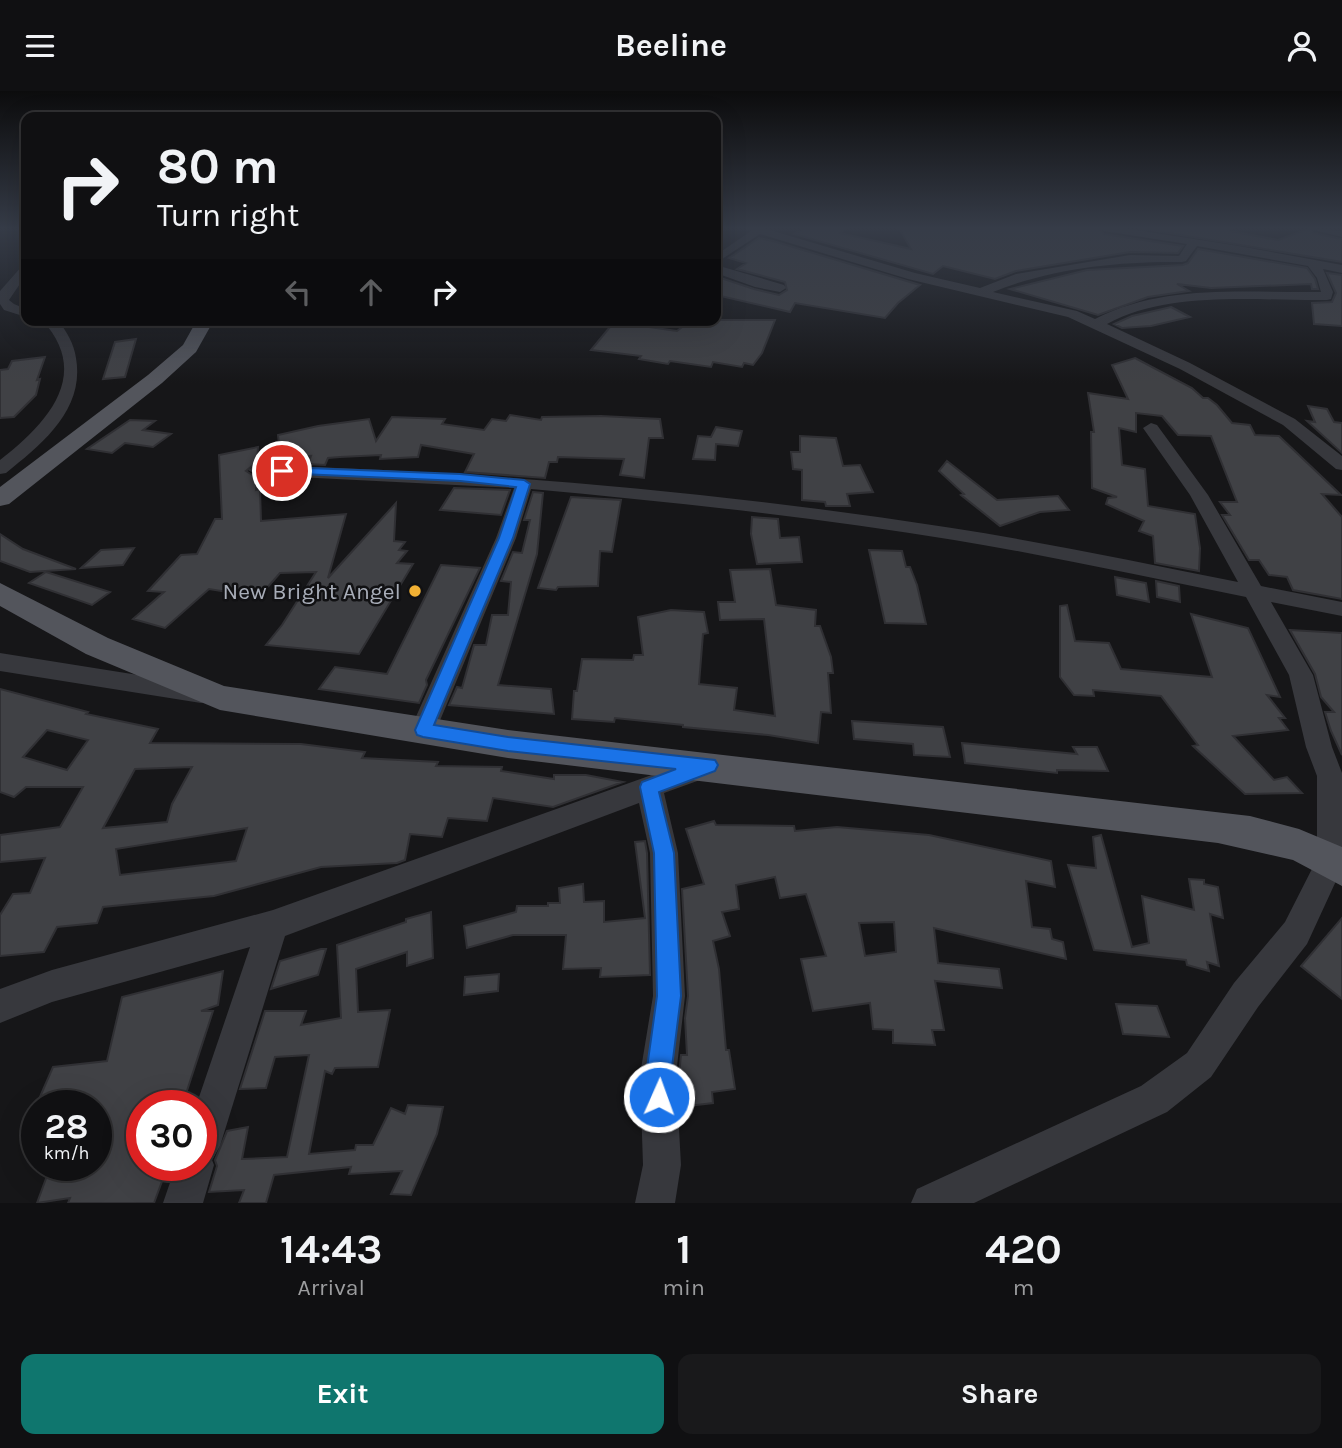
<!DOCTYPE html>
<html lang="en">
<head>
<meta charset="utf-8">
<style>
  body { margin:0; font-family:Karla,sans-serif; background:#19191b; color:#f1f3f6; height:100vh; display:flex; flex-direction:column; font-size:26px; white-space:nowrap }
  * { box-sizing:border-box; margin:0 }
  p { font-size:23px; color:#9c9d9f }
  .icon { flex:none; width:38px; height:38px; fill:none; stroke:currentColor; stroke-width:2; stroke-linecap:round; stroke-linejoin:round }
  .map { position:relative; height:1112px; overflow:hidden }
  .panel { display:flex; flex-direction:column; background:#101012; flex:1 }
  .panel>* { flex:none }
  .banner { position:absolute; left:21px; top:21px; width:700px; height:214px; border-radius:14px; box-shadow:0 7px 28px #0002,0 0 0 2px #303032; background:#101012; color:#f1f3f6; overflow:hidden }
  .speed { position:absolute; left:21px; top:999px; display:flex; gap:14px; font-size:35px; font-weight:700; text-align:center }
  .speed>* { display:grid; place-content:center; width:91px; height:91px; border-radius:50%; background:#101012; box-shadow:0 7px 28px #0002,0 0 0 2px #303032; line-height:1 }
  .speed small { font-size:18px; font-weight:400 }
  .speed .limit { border:10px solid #d22; background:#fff; color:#111 }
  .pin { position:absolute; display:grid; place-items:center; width:60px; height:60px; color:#fff; margin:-30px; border:4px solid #fff; border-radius:50%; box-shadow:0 2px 7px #0007 }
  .me { position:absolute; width:77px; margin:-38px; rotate:2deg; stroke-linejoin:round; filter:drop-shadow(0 0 5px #0008) }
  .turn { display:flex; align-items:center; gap:24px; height:147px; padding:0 21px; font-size:32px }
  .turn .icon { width:91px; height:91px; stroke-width:2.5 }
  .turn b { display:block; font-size:49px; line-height:60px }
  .lanes { display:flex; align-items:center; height:66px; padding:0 21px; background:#0003; justify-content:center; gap:35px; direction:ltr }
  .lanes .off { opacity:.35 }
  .eta { display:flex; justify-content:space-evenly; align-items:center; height:119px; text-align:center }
  .eta b { font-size:42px; font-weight:700; line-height:49px }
  .button { display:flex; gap:14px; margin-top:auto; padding:14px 21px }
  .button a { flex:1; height:80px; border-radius:14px; background:#0f766e; color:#fff; font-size:28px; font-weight:700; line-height:80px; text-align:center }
  .button a+a { background:#19191b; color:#f1f3f6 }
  header { display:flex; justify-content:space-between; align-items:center; height:91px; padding:0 21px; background:#101012; font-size:32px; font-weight:700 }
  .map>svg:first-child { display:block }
  .building { fill:#404145; stroke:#303034; stroke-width:2; fill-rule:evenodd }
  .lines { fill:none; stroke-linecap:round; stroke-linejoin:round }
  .minor { fill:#37383d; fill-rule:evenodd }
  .major { fill:#53555c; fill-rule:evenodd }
  .route { fill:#1a73e8; stroke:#114b97; stroke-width:2 }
  .poi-dot { fill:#f2b134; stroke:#111113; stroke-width:2.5 }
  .labels { text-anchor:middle; stroke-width:5; stroke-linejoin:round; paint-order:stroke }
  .poi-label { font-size:23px; fill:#a8adb8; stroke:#111113; text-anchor:end }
</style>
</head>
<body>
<header><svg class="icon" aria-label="menu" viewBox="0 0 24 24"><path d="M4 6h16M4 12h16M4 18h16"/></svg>Beeline<svg class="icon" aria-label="person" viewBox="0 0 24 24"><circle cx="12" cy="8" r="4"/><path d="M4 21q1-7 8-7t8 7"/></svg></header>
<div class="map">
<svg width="1342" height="1112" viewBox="0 0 1342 1112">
  <rect width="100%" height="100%" fill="#161618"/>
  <path class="building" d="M805,137H847L840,142L911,158L899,137H1097L1104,143L1183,155L1178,162L1130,161L1016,180L995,188L943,175L933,183L794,143Z
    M1139,137H1233L1230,140L1278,149L1311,137L1313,142L1342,148V171Z
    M759,147L773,150L920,194L898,212L885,227L795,212L790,221L716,204V190L721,187L754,198L779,204L787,199L785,191L737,178L746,172L729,167Z
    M1198,158L1307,177L1315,188L1318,198H1312L1311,193L1211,197L1177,193L1189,200L1148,206L1098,224L1010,198L1087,179L1183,174L1188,172Z
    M1327,182L1342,184V235L1314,233L1312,212L1332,211L1336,202Z
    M1171,216L1190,226L1151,235L1122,237L1114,233L1132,225Z
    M691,229H775L762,262L753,274L744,272L742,276L713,271L711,276L670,270L668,273L639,268L641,265L591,259L614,231L677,240Z
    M136,248L125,286L103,288L115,251Z
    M45,266L37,289L40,288L36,304L14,326L0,327V279L8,278L12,270Z
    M1135,267L1192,297L1203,307H1208L1217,314L1232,332L1250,334L1255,344L1279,345L1341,404L1322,403L1342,426V508L1293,499L1287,486L1269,484L1259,469H1249L1222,424H1230L1220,411H1237L1211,345L1178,344L1162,325L1136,322V341L1119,337L1122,374L1145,378L1148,415L1195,423L1200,457L1199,480L1155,472L1153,445L1139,440L1144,430L1106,413L1108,407L1117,406L1092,397L1091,341H1094L1088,302L1128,308L1112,274Z
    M1308,315L1327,318L1334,331L1342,332V362L1307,330L1315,331Z
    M510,324L541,329L542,326L601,325L660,328L663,347H649L644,387L620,384L624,368L589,367L558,366L557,371H549L545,387L465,381L474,363L421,354L418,366L380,368L381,364L340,366L328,367L325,374L308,373L311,365L287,367V363L280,364L278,344L318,335L369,328L376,350L392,326L445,328L442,333L484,339L492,328L506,330Z
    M130,329L155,330L143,339L171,343L153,356L125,352L112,362L87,358Z
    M716,336L742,340L738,355L716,353L715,369L693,368L698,345L711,346Z
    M800,345L836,347L843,375L860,374L873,401L847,403L850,415H826L825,411L802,409V379L793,378L791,361H800Z
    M258,356L257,371L246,380L257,387L256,399L260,398L261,430L346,423L328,487L396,412L394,450L405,451L399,459L407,460L397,472L413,473L359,563L266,554L282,534L316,481L280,482L259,506L209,498L165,537L133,528L164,501L148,500L181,464L197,463L215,428H222L219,364Z
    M947,370L997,409L1058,405L1069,419L1040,421L1000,435L961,404L964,403L939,380Z
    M454,397L510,399L501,424L440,419Z
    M533,401L543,402L537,463L498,594L551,598L554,623L449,614L457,596L462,597L474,554H486L492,524H508L511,491L501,490L513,461L522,462L530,429H524Z
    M571,406L621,409L612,461L600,460L598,495L558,496L556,499L538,497Z
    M752,426L778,428L780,447L799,446L802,471L757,473L751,443Z
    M0,443L23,458L76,478L30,481L0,470Z
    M134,457L123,474L81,477L101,459Z
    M869,459L902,460L906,476H910L917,494L926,533L885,532Z
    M441,474L480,477L426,589L427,594L419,612L319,598L335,576L387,583Z
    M770,478L776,514L816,519L815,535H820L831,566L833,582H828L831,622L821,621L818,652L768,644L683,636V634L615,627L614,631L572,628L574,600H577L582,568L633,569L634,564H643L638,526L671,519L704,521L708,542L703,543L699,593L737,597L734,619L775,625L764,528L720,529L718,511H735L730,479Z
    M46,481L110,501L92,514L29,492Z
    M1115,486L1146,492L1149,511L1117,504Z
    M1156,490L1179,495L1180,511L1157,506Z
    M1067,514L1075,550L1109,552L1121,578L1212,586L1191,523L1248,537L1280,606L1267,604L1285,627H1279L1288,639L1233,645L1274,689L1287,686L1302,702L1245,703L1193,655L1198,654L1161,605L1093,599L1094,605L1074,604L1060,586V515Z
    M1290,539L1342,542V664L1331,640L1325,621H1334L1321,606L1315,583Z
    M0,598L88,621L86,623L158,638L150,652L301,653L365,661L362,667L438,671L436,675L502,676L501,680L554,688V684H586L623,691L553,716L493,707L487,730L448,727L442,746L410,743L405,769L397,772L321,776L214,805L103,816L97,832L57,836L44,861L0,865V824L13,803L30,802L45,767L0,771V744L60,736L83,696H26L14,706L0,701ZM47,639L88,649L67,679L23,666ZM192,676L172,713L167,731L103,737L135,678ZM247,737L236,770L120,784L116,758Z
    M852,630L943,636L950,666L914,664L913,653L854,648Z
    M962,652L1077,663L1073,656H1097L1108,680L1057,679V682L965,672Z
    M714,730L716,734L794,735L795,740L837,736L929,744L1051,770L1055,796L1026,790L1032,836L1050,838L1052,848L1063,851L1066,868L934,837L938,872L999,878L1002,897L935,890L944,939H932L935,954L893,952V939L873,938L870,912L813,920L801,868L826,865L806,803L780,807L775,786L736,794L739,818L722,821L730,845L713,850L719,878L726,959H729L735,998L712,1001L713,1012L680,1016L679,984L681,964H687L685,927L688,905L682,798L704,793L686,738ZM894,831L896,861L865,865L859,832Z
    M1101,744L1132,856L1149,852L1142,805L1194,819L1189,788L1204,789V793L1218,796L1223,827L1210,823L1219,875L1207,871L1209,880L1187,874L1186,869L1094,859L1068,774L1096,777L1093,746Z
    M645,750L647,762L650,884L600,886L601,877L563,878L566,844H513L467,857L464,835L516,821L517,815H548V812H560L559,797L583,793L584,811L604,810V831L645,827L635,751Z
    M431,821L433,867L407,875V861L356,878L358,921L390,919L378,976L335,977L332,983L325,980L309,1063L355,1059L356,1054H373L391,1017L405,1023L408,1014L443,1016L437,1043L411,1104L391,1103L402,1080L349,1083L351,1076L274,1084L266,1112H239L244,1099L209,1101L217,1075L215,1069L227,1040L248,1036L242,1068L287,1066L309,964L275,966L266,997L240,998L265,920H306L301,934L341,927L337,854L406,831V828Z
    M1342,827V908L1301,875Z
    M321,858H326L318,884L271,898L280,870Z
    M223,880L218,914L201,920H213L182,1015H142V1074H168L154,1112H68L70,1107L37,1112L51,1074H96L97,1012L36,1015L53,976L107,970L122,906Z
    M499,883L498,900L464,904L465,886Z
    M1116,913L1157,915L1169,946L1123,943Z"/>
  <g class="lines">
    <path class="minor" d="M747,137H763L915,182L980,197L1016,183L1130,164L1179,165L1187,153L1104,140L1099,137H1123L1239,155L1342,174V182L1323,178L1333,201L1331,208L1327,209C1257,210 1169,199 1107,233L1190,272L1295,328L1342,365V379L1336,378L1283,334L1180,278L1068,226L908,188L760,143L716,172V164L751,140ZM1197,155L1308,175L1317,187L1321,201C1246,202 1164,192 1095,228L1077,220L993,201C1052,177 1120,170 1182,171L1186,170Z
      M1313,137L1342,140V146L1314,139Z
      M26,174V184L9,209L14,213L26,218V226L4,219L0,213V200L22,175Z
      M716,174L784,194L786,197L780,201L755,196L716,182Z
      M42,229H57C67,240 74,253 76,267C85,319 42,353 6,382L0,383V369C46,333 93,284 42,229Z
      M1151,332L1157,334L1208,404L1261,495L1342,511V525L1271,511L1313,584L1332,656L1342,682V777L1307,853L1258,916L1211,986L1167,1021L974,1112H911L917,1098L1141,995L1187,962L1234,892L1285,831L1317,768V685L1306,656L1289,584L1246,506C1149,487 1052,465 954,449C814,426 673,411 531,398L516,447L436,639L432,646L423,649L414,646L410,639L496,447L514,397L257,384L248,379L257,374C490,381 721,401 952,437C1048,452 1143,472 1238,491L1190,404L1143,337Z
      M0,562L201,594L210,596L213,603L210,610L201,612L0,580Z
      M702,666L711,669L715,677L711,685L664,702L678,762L685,905L676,984L681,1074L675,1112H635L643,1074L640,984L653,905L650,762L639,712L285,845L220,1055L212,1069L214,1074L203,1112H163L176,1074H201V1015H196L250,856L52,911L0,932V898L52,879L273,819Z"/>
    <path class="major" d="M197,229H214L196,261L162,292L9,413L0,415V396L148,284L183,254Z
      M0,492L108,547L224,595L508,639L1250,725L1299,738L1342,756V795L1293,769L1218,752L508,667L220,619L86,563L0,515Z"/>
  </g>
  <linearGradient id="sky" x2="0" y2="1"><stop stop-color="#0c0c0d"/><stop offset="0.47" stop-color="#363c48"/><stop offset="1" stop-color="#363c48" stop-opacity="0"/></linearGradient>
  <rect width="1342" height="292" fill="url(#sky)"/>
  <path class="route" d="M282,376L460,383L524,389L530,393L513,447L434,634L508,646L715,669L718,674L715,680L659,701L674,762L681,905L671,984L672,1006L668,1015L659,1019L650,1015L647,1006L646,984L657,905L654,762L640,696L642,691L676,678L508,660L423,646L417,644L415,639L499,447L516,396L460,390L278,382V377Z"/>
  <circle class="poi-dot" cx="415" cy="500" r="7"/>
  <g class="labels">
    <g class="poi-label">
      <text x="401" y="508">New Bright Angel</text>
    </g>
  </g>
</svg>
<div class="speed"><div>28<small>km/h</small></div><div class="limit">30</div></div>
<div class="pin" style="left:282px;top:380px;background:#d93025"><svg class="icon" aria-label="arrive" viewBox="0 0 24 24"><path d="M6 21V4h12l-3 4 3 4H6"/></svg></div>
<svg class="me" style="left:659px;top:1006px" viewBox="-20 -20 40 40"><circle r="17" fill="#1a73e8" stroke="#fff" stroke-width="3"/><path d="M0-11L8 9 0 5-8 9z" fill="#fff"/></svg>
<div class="banner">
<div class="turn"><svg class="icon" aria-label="right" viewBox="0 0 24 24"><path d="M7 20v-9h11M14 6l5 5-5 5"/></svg><div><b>80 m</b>Turn right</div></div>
<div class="lanes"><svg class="icon off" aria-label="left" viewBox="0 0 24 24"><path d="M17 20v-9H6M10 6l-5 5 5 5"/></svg><svg class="icon off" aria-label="ahead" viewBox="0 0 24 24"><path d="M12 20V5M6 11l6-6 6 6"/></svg><svg class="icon" aria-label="right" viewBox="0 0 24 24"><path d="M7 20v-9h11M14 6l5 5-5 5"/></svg></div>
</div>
</div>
<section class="panel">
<div class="eta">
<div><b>14:43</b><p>Arrival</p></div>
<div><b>1</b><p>min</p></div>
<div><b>420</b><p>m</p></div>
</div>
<div class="button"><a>Exit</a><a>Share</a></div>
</section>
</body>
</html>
